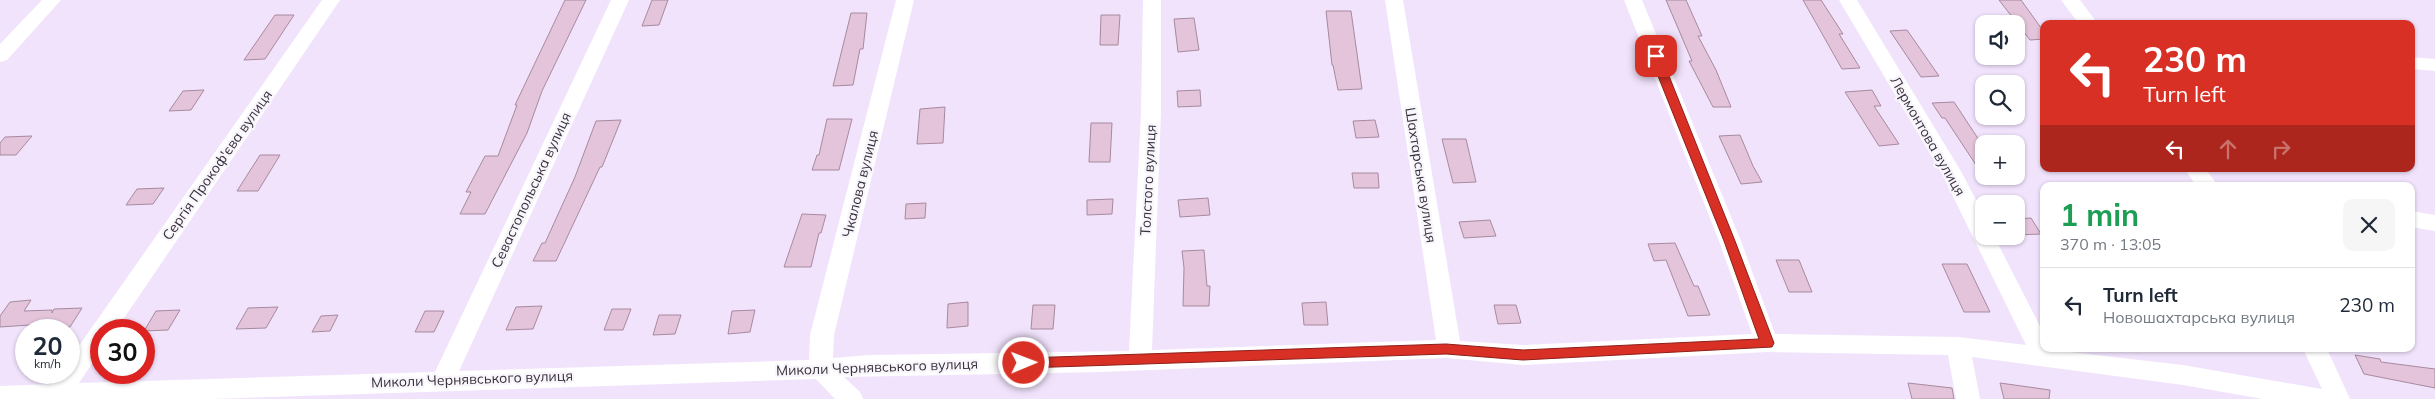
<!DOCTYPE html>
<html lang="en">
<head>
<meta charset="utf-8">
<style>
  body { margin:0; font-family:Mulish,sans-serif; background:#f6f6f7; color:#1f2937; height:100vh; display:flex; flex-direction:column; font-size:19px; white-space:nowrap }
  * { box-sizing:border-box; margin:0 }
  p { font-size:16px; color:#747a83 }
  .icon { flex:none; width:28px; height:28px; fill:none; stroke:currentColor; stroke-width:2; stroke-linecap:round; stroke-linejoin:round }
  .map { position:relative; flex:1; overflow:hidden }
  .side { position:absolute; left:2040px; top:182px; width:375px; height:170px; display:flex; flex-direction:column; background:#fff; border-radius:10px; box-shadow:0 1px 4px #0004 }
  .side>* { flex:none }
  .top-card { position:absolute; left:2040px; top:20px; width:375px; height:152px; border-radius:10px; box-shadow:0 1px 4px #0004; background:#d93025; color:#fff; overflow:hidden }
  .tools { position:absolute; left:1975px; top:15px; display:grid; gap:10px }
  .tools a { display:grid; place-items:center; width:50px; height:50px; border-radius:10px; background:#fff; box-shadow:0 1px 4px #0004; font-size:25px }
  .speed { position:absolute; left:15px; top:319px; display:flex; gap:10px; font-size:25px; font-weight:700; text-align:center }
  .speed>* { display:grid; place-content:center; width:65px; height:65px; border-radius:50%; background:#fff; box-shadow:0 1px 4px #0004; line-height:1 }
  .speed small { font-size:12px; font-weight:400 }
  .speed .limit { border:8px solid #d22; background:#fff; color:#111 }
  .pin { position:absolute; display:grid; place-items:center; width:42px; height:42px; color:#fff; margin:-21px; border-radius:10px; box-shadow:0 2px 8px #0006 }
  .me { position:absolute; width:55px; margin:-28px; rotate:89deg; stroke-linejoin:round; filter:drop-shadow(0 0 4px #0008) }
  .turn { display:flex; align-items:center; gap:18px; height:105px; padding:0 20px; font-size:22px }
  .turn .icon { width:65px; height:65px; stroke-width:2.5 }
  .turn b { display:block; font-size:35px; line-height:42px }
  .lanes { display:flex; align-items:center; height:48px; padding:0 20px; background:#0003; justify-content:center; gap:25px; direction:ltr }
  .lanes .off { opacity:.35 }
  .round { display:grid; place-items:center; flex:none; width:52px; height:52px; border-radius:10px; background:#f6f6f7 }
  .head { display:flex; align-items:center; justify-content:space-between; height:85px; padding:0 20px }
  h1 { font-size:30px; font-weight:700; line-height:38px; color:#1e9e55 }
  ul { padding:0; list-style:none }
  li { display:flex; align-items:center; gap:15px; height:75px; padding:0 20px; border-top:1px solid #e0e1e3 }
  li div { flex:1 }
  li b { display:block; font-size:19px }
  li em { font-style:normal }
  .map>svg:first-child { display:block }
  .building { fill:#e3c4da; stroke:#a78a9f }
  .lines { fill:none; stroke-linecap:round; stroke-linejoin:round }
  .minor { fill:#fff; fill-rule:evenodd }
  .route { fill:#d93025; stroke:#8d1f18 }
  .labels { text-anchor:middle; stroke-width:4.5; stroke-linejoin:round; paint-order:stroke }
  .street-label { font-size:14px; fill:#37303c; stroke:#f8f5fb }
</style>
</head>
<body>
<div class="map">
<svg width="2435" height="399" viewBox="0 0 2435 399">
  <rect width="100%" height="100%" fill="#f1e3fc"/>
  <path class="building" d="M565,0H586L542,91L527,133L485,214H460L471,192H466L485,156H498L517,105H515Z
    M652,0H668L659,25L642,26Z
    M1666,0H1686L1702,36H1698L1716,70L1731,107H1713L1689,61H1692Z
    M1803,0H1821L1843,34H1839L1860,68L1842,69Z
    M1999,0H2021L2044,32V39L2030,40Z
    M1326,11H1351L1362,89L1338,90L1333,65H1332Z
    M851,13H867L863,49H860L853,85L833,86Z
    M275,15H294L265,59L244,60Z
    M1101,15H1120L1118,45H1100Z
    M1194,18L1199,50L1178,52L1174,19Z
    M1907,30L1939,76L1921,77L1890,31Z
    M204,90L191,110L169,111L183,91Z
    M1200,90L1201,106L1178,107L1177,91Z
    M1872,90L1881,106H1874L1899,144L1879,146L1845,92Z
    M1954,102L1979,140H1984V177L1945,118H1942L1932,103Z
    M945,107L943,143L917,144L920,109Z
    M827,119H852L839,170H812L817,155H819Z
    M621,120L602,167H600L556,261H533L542,243H545L575,177L596,121Z
    M1375,120L1379,137L1356,138L1353,121Z
    M1091,123H1112L1110,162H1089Z
    M1740,135L1753,166L1762,182L1741,184L1719,136Z
    M32,136L16,155H0V143L5,137Z
    M1442,139H1466L1476,182L1453,183Z
    M260,155H280L258,191H237Z
    M1352,173H1378L1379,188H1354Z
    M164,188L153,204L126,205L137,189Z
    M1208,198L1210,215L1180,217L1178,200Z
    M1113,199L1112,214L1087,215V200Z
    M926,203L925,218L905,219L906,204Z
    M802,214L826,215L821,233H819L811,267H784Z
    M2031,218L2041,234L2016,235V219Z
    M1490,220L1496,236L1464,238L1459,222Z
    M1675,243L1694,286H1698L1710,315L1688,316L1666,260L1654,261L1648,244Z
    M1204,250L1207,286H1210L1209,306H1183L1184,268L1182,251Z
    M1776,260H1799L1812,292H1789Z
    M1942,264H1967L1990,312H1964Z
    M31,300L24,311L52,310V313L54,309L82,308L70,327L42,328L45,324L0,327V316L10,302Z
    M968,302V326L947,328L948,304Z
    M1326,302L1328,325H1304L1302,303Z
    M1033,305H1055L1053,329H1031Z
    M1494,305H1516L1521,323L1498,324Z
    M542,306L533,329L506,330L516,307Z
    M278,307L266,328L236,329L248,308Z
    M612,309H631L623,330H604Z
    M180,310L168,330L144,331L156,311Z
    M755,310L750,332L728,334L732,311Z
    M425,311H444L434,332H415Z
    M338,315L330,331L312,332L321,316Z
    M659,315H681L675,334L653,335Z
    M2355,355L2380,359L2381,362L2435,369V388L2364,374Z
    M1908,383L1952,388L1954,399H1912Z
    M2000,383L2050,390L2049,399H2004Z"/>
  <g class="lines">
    <path class="minor" d="M42,0H61L7,60L0,62V44Z
      M322,0H340L116,330H101V350L79,383L435,372L611,0H629L459,371L809,360L810,335L896,0H914L834,335L833,358L868,355L1129,351L1141,112L1143,0H1161V112L1152,350L1436,340L1385,0H1403L1460,341L1523,345L1752,334L1719,241L1624,0H1642L1741,241L1775,334L1958,337L2026,345L1942,174L1839,0H1857L1962,173L1984,215V236H1994L2044,334V349L2183,365L2322,389L2303,349H2327L2350,399H2263L2183,385L1972,357L1980,399H1956L1948,355L1767,352L1523,365L1446,358L1102,372L844,377L860,392L863,399H835L816,379L212,399H0V386L52,384L60,372H69V360Z
      M2061,0H2080L2098,24H2079Z
      M2411,57L2435,59V71L2411,69Z
      M2185,169H2206L2218,186H2196Z
      M2411,211L2435,215V231L2411,227Z"/>
  </g>
  <path class="route" d="M1656,52L1661,56L1735,241L1774,343L1772,347L1523,360L1446,354L1024,368L1018,363L1024,358L1446,344L1523,350L1759,339L1724,241L1650,56Z"/>
  <g class="labels">
    <g class="street-label">
      <text transform="translate(1928 136) rotate(60)" y="5">Лермонтова вулиця</text>
      <text transform="translate(217 165) rotate(-55)" y="5">Сергія Прокоф'єва вулиця</text>
      <text transform="translate(1421 175) rotate(81)" y="5">Шахтарська вулиця</text>
      <text transform="translate(1148 180) rotate(-87)" y="5">Толстого вулиця</text>
      <text transform="translate(860 184) rotate(-76)" y="5">Чкалова вулиця</text>
      <text transform="translate(531 190) rotate(-65)" y="5">Севастопольська вулиця</text>
      <text transform="translate(877 367) rotate(-2)" y="5">Миколи Чернявського вулиця</text>
      <text transform="translate(472 379) rotate(-2)" y="5">Миколи Чернявського вулиця</text>
    </g>
  </g>
</svg>
<div class="tools">
<a><svg class="icon" aria-label="sound" viewBox="0 0 24 24"><path d="M4 9h4l5-4v14l-5-4H4zM17 9q2 3 0 6"/></svg></a>
<a><svg class="icon" aria-label="search" viewBox="0 0 24 24"><circle cx="10" cy="10" r="6"/><path d="M15 15l6 6"/></svg></a>
<a>+</a>
<a>−</a>
</div>
<div class="speed"><div>20<small>km/h</small></div><div class="limit">30</div></div>
<div class="pin" style="left:1656px;top:56px;background:#d93025"><svg class="icon" aria-label="arrive" viewBox="0 0 24 24"><path d="M6 21V4h12l-3 4 3 4H6"/></svg></div>
<svg class="me" style="left:1024px;top:363px" viewBox="-20 -20 40 40"><circle r="17" fill="#d93025" stroke="#fff" stroke-width="3"/><path d="M0-11L8 9 0 5-8 9z" fill="#fff"/></svg>
<div class="top-card">
<div class="turn"><svg class="icon" aria-label="left" viewBox="0 0 24 24"><path d="M17 20v-9H6M10 6l-5 5 5 5"/></svg><div><b>230 m</b>Turn left</div></div>
<div class="lanes"><svg class="icon" aria-label="left" viewBox="0 0 24 24"><path d="M17 20v-9H6M10 6l-5 5 5 5"/></svg><svg class="icon off" aria-label="ahead" viewBox="0 0 24 24"><path d="M12 20V5M6 11l6-6 6 6"/></svg><svg class="icon off" aria-label="right" viewBox="0 0 24 24"><path d="M7 20v-9h11M14 6l5 5-5 5"/></svg></div>
</div>
<section class="side">
<div class="head"><div><h1>1 min</h1><p>370 m · 13:05</p></div><a class="round"><svg class="icon" aria-label="close" viewBox="0 0 24 24"><path d="M6 6l12 12M18 6L6 18"/></svg></a></div>
<ul>
<li><svg class="icon" aria-label="left" viewBox="0 0 24 24"><path d="M17 20v-9H6M10 6l-5 5 5 5"/></svg><div><b>Turn left</b><p>Новошахтарська вулиця</p></div><em>230 m</em></li>
</ul>
</section>
</div>
</body>
</html>
